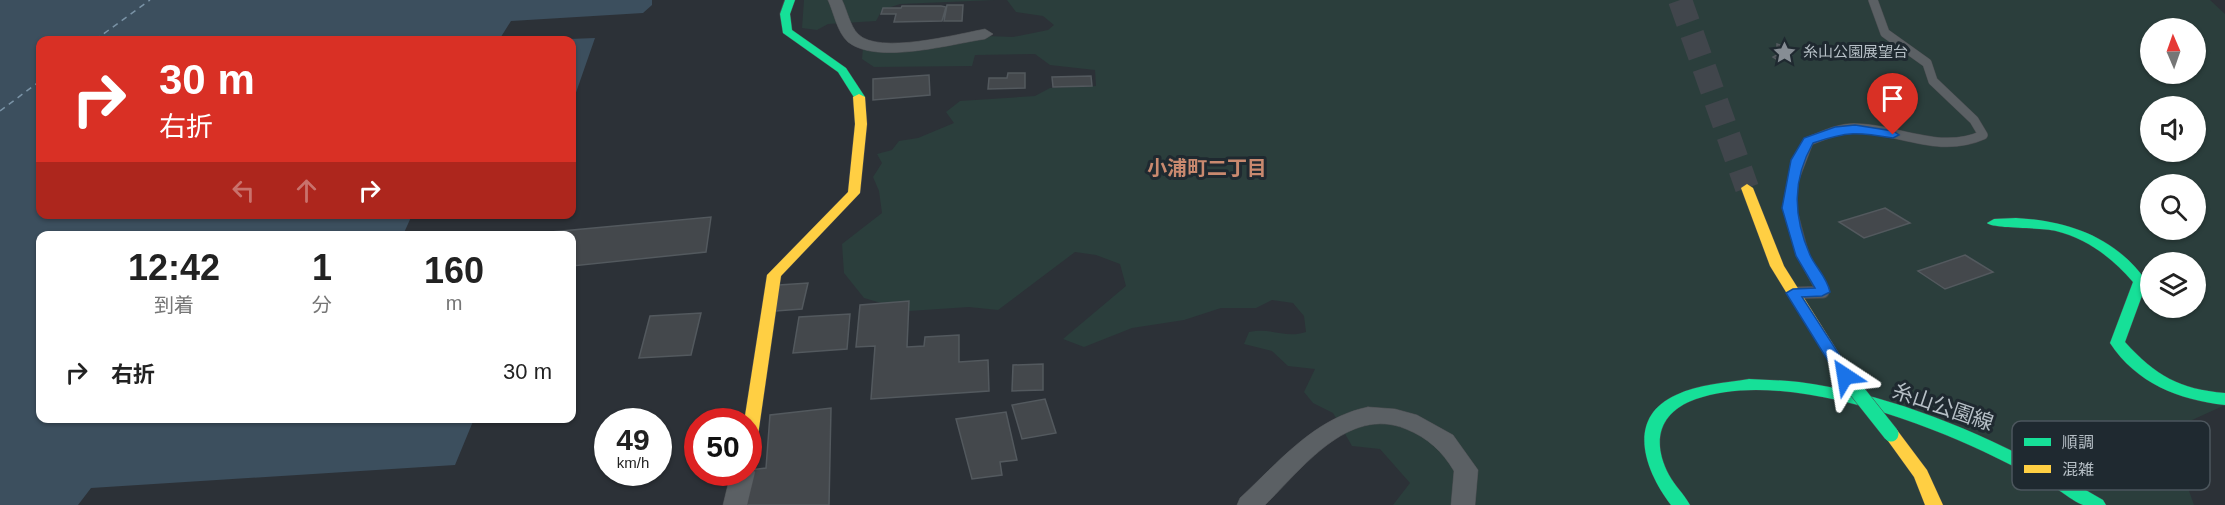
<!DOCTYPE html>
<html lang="ja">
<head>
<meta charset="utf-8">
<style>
  body { margin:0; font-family:Arial,"Noto Sans JP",sans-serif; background:#f6f6f6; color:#222; height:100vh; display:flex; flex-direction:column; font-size:22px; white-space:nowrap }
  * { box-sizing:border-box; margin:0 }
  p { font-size:20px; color:#767676 }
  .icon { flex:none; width:33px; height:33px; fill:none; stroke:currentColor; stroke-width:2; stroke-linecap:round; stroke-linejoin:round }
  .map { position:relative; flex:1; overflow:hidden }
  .details { position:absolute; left:36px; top:231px; width:540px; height:192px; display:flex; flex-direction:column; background:#fff; border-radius:12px; box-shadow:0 2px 4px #0004 }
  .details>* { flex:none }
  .banner { position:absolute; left:36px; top:36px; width:540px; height:183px; border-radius:12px; box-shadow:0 2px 4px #0004; background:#d93025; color:#fff; overflow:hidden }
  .needle { width:39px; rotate:358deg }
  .controls { position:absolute; left:2140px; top:18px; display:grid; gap:12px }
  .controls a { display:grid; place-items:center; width:66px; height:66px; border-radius:50%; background:#fff; box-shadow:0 2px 4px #0004; font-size:30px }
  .speed { position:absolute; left:594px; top:408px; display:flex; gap:12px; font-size:30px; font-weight:700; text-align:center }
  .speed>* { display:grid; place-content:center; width:78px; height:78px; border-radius:50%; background:#fff; box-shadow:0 2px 4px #0004; line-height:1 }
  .speed small { font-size:15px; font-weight:400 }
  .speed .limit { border:9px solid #d22; background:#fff; color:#111 }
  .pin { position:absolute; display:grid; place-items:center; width:51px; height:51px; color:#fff; margin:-62px -26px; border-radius:50% 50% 50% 0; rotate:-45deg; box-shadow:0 0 6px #0007 }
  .pin .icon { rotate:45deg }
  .me { position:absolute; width:66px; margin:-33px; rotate:327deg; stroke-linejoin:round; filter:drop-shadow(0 0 4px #0008) }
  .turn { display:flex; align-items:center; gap:21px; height:126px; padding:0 24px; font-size:27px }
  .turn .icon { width:78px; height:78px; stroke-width:2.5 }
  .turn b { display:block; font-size:42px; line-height:51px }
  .lanes { display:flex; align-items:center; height:57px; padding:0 24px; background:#0003; justify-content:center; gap:30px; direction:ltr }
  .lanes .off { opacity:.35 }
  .eta { display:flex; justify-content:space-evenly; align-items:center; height:102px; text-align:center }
  .eta b { font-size:36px; font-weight:700; line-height:42px }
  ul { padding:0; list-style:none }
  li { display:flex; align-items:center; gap:18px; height:78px; padding:0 24px }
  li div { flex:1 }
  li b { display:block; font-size:22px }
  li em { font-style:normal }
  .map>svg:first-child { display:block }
  .green { fill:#2b3e3c; fill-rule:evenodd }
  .water { fill:#3c4f5e }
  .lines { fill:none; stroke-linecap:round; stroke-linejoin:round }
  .ferry { stroke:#7a93a6; stroke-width:1.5; stroke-dasharray:6 5; stroke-linecap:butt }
  .building { fill:#44484c; stroke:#53595e; stroke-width:1.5 }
  .secondary-tunnel { stroke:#41464c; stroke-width:24; stroke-dasharray:24 12; stroke-linecap:butt }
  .lane-far1-casing { stroke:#4a4d51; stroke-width:10 }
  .lane-casing { stroke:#4a4d51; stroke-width:13 }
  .street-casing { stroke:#4a4d51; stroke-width:1 }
  .fast-casing { stroke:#4a4d51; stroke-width:1 }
  .slow-casing { stroke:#4a4d51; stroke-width:1 }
  .lane-far1 { stroke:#5b6064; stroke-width:9 }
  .lane { stroke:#5b6064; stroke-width:11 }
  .street { fill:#5b6064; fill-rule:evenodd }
  .fast { fill:#16e098; fill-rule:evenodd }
  .slow { fill:#ffcf43; fill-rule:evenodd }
  .fast-bridge-casing { stroke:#4a4d51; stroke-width:16; stroke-linecap:butt }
  .fast-bridge { stroke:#16e098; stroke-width:15 }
  .route { fill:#1a73e8; stroke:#114b97; stroke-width:1.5 }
  .labels { text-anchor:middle; stroke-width:6; stroke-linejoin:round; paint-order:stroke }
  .far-poi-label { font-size:15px; fill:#b6bfc6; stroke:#1f2930; text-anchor:start }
  .neighbourhood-label { font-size:20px; font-weight:bold; fill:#c9896f; stroke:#1f2930 }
  .near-street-label { font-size:21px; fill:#b6bfc6; stroke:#1f2930 }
  .key { fill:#1f2930; stroke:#4c565d; stroke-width:1.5 }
  .key-label { font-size:16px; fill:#b6bfc6 }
</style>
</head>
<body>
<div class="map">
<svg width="2225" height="505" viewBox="0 0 2225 505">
  <rect width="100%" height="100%" fill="#2c3137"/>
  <path class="green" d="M804,0H995L900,4L882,10L876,21L828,24L817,30L802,28Z
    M1007,0H2210L2225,14V405L2168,431L2194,505H1393L1410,483L1380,449L1352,446L1333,413L1313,403L1304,392L1315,369L1288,366L1272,351L1244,344L1249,332C1273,327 1284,339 1306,332L1304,316L1293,303L1272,300L1256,308H1221L1184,320L1132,328L1084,347L1063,339L1126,286L1120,264L1096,255L1075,252L998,310L969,307L909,311L864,298L844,273L842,244L882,213L879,191L873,177L882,163L877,154L892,150L899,141L918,138L954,123L946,112L960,101L1035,96L1050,88L1096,86L1095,70L1050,65L1035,54L975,55L972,66L874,67L862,59L863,48L987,36L1013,37L1048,30L1054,25L1043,16L1016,12ZM2151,28H2196V74H2151ZM2151,106H2196V152H2151ZM2151,184H2196V230H2151ZM2151,262H2196V308H2151Z"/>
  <path class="water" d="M0,0H652V5L643,13L511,21L499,40H40V214L412,215L403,235L40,236V418L474,419L455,465L91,488L78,505H0Z
    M595,38L572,104V40H544Z"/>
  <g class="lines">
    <path class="ferry" d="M95,40L150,0
      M0,111L40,81"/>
  </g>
  <path class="building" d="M947,5H963L962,21H944Z
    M902,6H941L946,7L942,21L894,22L896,14H881L883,8H901Z
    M1777,44L1792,49V55L1776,59L1773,57L1777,55Z
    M1008,73H1025V88L988,89L989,78H1007Z
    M929,75L930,95L873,100V79Z
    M1091,76L1092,86L1053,87L1052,77Z
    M1885,208L1910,223L1864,238L1839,222Z
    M711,217L706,252L572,266V236H550L551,232Z
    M1965,255L1993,272L1945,289L1918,271Z
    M808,283L802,309L776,311L779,285Z
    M909,301L907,347L924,346L925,337L959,335V362L988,360L989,391L871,399L875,346L856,347L860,305Z
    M701,313L691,355L639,358L650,316Z
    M850,314L847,349L793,353L799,317Z
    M1043,364V390L1012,391L1013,365Z
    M1045,399L1056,433L1022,439L1012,405Z
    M831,408L829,505H747L750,470L766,468L770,415Z
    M1006,412L1017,460L1000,462L1002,475L972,479L956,419Z"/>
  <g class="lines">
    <path class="secondary-tunnel" d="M1680,0L1747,188"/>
    <defs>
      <path id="lane-far1" d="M1793,219V183L1809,141C1823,136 1838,128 1854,128C1897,128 1938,155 1983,135L1974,120L1933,81L1927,63L1885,33L1873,0"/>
      <path id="lane" d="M1793,218L1803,255L1823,292L1794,293"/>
      <path id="street" d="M828,0H842C847,10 850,26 858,34C878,55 958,34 985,29L993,34L985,39C951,44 877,65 848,42C837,32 834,13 828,0Z
        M1368,407L1395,409L1417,415L1453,435L1478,470L1475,505H1451L1454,471C1442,451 1428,438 1406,429C1348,405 1301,470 1265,505H1237L1240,498C1278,463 1314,418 1368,407Z
        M748,465L755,472L747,505H723L731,472H748Z"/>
      <path id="fast" d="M785,0H795L790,14L792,30L846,68L865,97L863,99H855L838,72L783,33L780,14Z
        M2016,218C2068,221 2116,237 2147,282L2125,342C2156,376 2179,389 2225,393V405C2179,400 2136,383 2110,343L2133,282C2112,258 2088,239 2056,231C2042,227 1993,229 1987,223L1994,219Z
        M1749,379C1765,380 1782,380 1799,382C1907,396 2011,446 2103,500L2106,505C2099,505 2089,505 2083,505C2074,502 2064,493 2055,488C2040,479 2023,471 2007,463C1929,423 1783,368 1696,399C1659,412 1651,441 1669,475C1675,486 1684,494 1690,505H1671C1645,471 1625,418 1676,395C1699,384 1724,383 1749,379Z"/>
      <path id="slow" d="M859,94L865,97L867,124L860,193L781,276L756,449L754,453L748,455V422H744L767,275L848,192L855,124L853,97Z
        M1747,184L1753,188L1784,266L1853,376L1850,380H1840L1770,266L1741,188Z
        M1891,428L1897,430L1927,470L1943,505H1925L1914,477L1883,434L1885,430Z"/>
    </defs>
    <use href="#lane-far1" class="lane-far1-casing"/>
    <use href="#lane" class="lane-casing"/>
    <use href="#street" class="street-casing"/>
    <use href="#fast" class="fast-casing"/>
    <use href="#slow" class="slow-casing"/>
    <use href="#lane-far1" class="lane-far1"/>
    <use href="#lane" class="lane"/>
    <use href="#street" class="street"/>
    <use href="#fast" class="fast"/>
    <use href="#slow" class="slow"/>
    <defs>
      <path id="fast-bridge" d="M1845,376L1891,434"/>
    </defs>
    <use href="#fast-bridge" class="fast-bridge-casing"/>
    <use href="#fast-bridge" class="fast-bridge"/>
  </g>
  <path class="route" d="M1855,125L1893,131L1899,135L1893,138C1858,132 1848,131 1813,143C1792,180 1793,216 1810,255C1816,268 1827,277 1830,292L1822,296L1802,297L1853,376L1845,381L1840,380L1786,293L1793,289L1815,288L1796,256L1782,208L1791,160L1804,138L1835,127Z"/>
  <defs>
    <symbol id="sight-bare" viewBox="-9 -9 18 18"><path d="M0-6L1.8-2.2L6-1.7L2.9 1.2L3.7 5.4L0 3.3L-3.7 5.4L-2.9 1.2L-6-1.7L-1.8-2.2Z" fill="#868d94" stroke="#1f2930" stroke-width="2.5" paint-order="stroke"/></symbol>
  </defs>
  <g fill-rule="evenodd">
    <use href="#sight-bare" x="1768" y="36" width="33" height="33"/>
  </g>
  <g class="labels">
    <g class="far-poi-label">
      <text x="1803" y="57">糸山公園展望台</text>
    </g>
    <g class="neighbourhood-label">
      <text x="1207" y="175">小浦町二丁目</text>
    </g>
    <g class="near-street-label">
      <text transform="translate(1943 407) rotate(19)" y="7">糸山公園線</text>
    </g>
  </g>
  <rect x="2012" y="421" width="198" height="69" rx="9" class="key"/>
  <rect x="2024" y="438" width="27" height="8" fill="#16e098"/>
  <rect x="2024" y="465" width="27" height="8" fill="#ffcf43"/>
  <g class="key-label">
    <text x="2062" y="448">順調</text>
    <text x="2062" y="475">混雑</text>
  </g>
</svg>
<div class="controls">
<a><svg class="needle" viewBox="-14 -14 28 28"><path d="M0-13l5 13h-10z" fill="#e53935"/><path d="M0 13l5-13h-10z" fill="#767676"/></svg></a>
<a><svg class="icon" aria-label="sound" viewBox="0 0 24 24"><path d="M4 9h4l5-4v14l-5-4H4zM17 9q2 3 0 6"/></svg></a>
<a><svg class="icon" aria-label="search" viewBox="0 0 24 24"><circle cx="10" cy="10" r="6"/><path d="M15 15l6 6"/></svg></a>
<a><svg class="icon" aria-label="layers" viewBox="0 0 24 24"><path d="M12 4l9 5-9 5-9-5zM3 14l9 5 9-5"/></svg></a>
</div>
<div class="speed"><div>49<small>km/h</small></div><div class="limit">50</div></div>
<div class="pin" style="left:1893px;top:135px;background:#d93025"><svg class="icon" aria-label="arrive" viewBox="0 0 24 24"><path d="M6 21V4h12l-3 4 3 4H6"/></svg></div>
<svg class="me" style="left:1845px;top:376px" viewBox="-20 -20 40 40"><path d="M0-17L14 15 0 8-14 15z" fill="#1a73e8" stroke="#fff" stroke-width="4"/></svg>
<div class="banner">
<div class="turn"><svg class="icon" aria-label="right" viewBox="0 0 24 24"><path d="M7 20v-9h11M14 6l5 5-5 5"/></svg><div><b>30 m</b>右折</div></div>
<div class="lanes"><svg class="icon off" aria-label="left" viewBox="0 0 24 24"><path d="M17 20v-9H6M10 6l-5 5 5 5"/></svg><svg class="icon off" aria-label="ahead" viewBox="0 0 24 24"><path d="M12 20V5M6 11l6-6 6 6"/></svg><svg class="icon" aria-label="right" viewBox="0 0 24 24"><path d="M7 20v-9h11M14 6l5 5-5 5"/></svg></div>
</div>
<section class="details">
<div class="eta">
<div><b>12:42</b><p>到着</p></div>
<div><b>1</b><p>分</p></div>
<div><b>160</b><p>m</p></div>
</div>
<ul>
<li><svg class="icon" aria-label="right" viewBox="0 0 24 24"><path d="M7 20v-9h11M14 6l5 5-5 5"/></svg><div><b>右折</b></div><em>30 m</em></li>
</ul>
</section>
</div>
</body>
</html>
